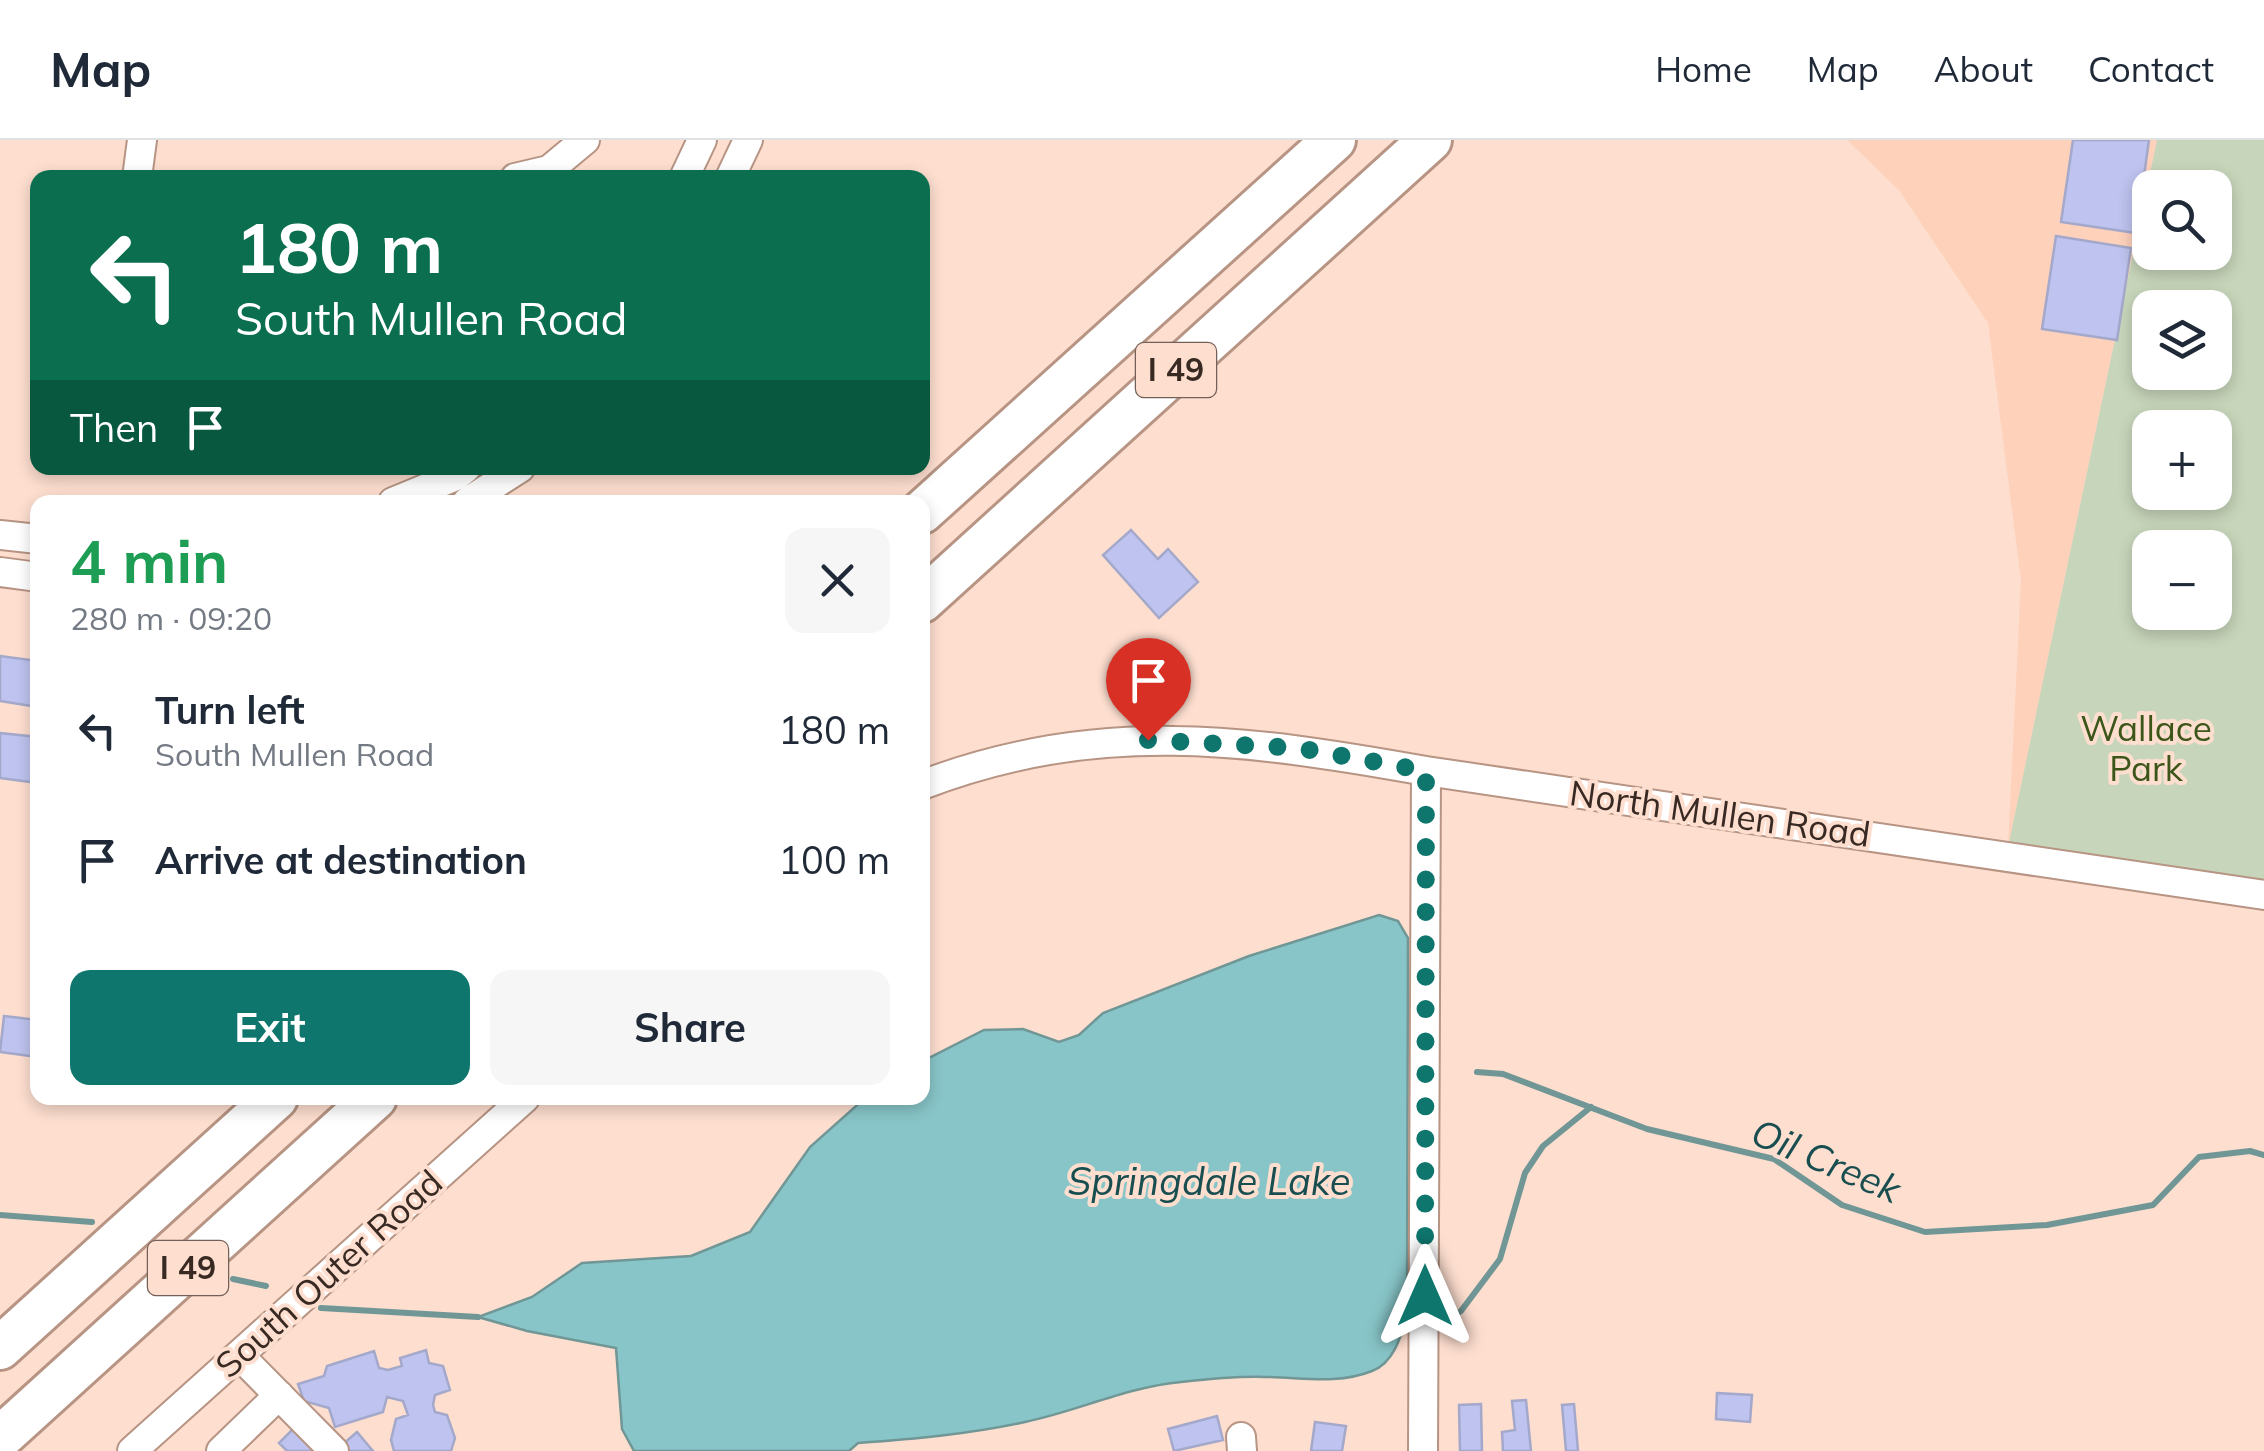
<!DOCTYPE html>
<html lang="en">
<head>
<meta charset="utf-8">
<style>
  body { margin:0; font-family:Mulish,sans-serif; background:#f6f6f7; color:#1f2937; height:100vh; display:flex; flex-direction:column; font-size:38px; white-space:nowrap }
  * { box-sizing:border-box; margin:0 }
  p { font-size:32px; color:#747a83 }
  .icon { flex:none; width:55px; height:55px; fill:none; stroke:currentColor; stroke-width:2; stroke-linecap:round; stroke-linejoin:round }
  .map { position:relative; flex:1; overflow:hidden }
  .details { position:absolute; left:30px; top:355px; width:900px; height:610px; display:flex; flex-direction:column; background:#fff; border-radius:20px; box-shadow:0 5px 15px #0003 }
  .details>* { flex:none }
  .banner { position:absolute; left:30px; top:30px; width:900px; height:305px; border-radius:20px; box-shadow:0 5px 15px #0003; background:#0b6e4f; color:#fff; overflow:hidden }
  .buttons { position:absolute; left:2132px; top:30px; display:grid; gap:20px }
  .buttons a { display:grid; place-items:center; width:100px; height:100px; border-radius:20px; background:#fff; box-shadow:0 5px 15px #0003; font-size:50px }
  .pin { position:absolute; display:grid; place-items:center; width:85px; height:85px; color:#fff; margin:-102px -42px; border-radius:50% 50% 50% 0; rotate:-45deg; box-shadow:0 0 10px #0007 }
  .pin .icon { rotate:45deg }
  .me { position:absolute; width:110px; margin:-55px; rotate:0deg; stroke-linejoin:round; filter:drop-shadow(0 0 8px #0008) }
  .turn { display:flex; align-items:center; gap:35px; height:210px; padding:0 40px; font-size:45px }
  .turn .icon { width:130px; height:130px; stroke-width:2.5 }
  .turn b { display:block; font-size:70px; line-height:85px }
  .then { display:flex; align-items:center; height:95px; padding:0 40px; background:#0003; gap:20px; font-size:38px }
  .round { display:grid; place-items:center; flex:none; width:105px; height:105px; border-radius:20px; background:#f6f6f7 }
  .head { display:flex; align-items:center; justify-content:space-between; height:170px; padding:0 40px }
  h1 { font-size:60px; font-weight:700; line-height:75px; color:#1e9e55 }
  .cta { display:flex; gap:20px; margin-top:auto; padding:20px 40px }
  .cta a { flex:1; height:115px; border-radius:20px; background:#0f766e; color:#fff; font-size:40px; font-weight:700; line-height:115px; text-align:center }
  .cta a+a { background:#f6f6f7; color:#1f2937 }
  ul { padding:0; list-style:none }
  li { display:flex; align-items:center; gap:30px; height:130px; padding:0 40px }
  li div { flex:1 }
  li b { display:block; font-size:38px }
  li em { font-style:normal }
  header { display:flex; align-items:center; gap:60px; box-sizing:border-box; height:140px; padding:0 50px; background:#fff; border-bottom:2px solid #e0e1e3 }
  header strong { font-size:48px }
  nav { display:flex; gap:55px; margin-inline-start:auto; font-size:35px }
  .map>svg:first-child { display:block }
  .built { fill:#fed1bb }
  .green { fill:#c7d5ba; fill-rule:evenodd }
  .water { fill:#88c5c8; stroke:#709696; stroke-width:2.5 }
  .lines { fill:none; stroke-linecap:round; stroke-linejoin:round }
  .stream { stroke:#709696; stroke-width:6 }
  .building { fill:#bec3ef; stroke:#a4a8ca; stroke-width:2.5 }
  .minor-casing { stroke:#b79483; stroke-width:32 }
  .highway-casing { stroke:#b79483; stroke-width:48 }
  .minor { stroke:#fff; stroke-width:28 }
  .highway { stroke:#fff; stroke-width:42 }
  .route { stroke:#0f766e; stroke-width:18; stroke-dasharray:0 32.4 }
  .labels { text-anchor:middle; stroke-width:8; stroke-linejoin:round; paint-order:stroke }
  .shield { fill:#fddecf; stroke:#736057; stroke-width:2.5 }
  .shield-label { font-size:32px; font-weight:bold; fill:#382a23 }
  .park-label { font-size:35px; fill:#3c561a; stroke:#fddecf }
  .street-label { font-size:35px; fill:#382a23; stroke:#fddecf }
  .water-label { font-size:38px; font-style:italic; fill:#194e51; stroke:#fddecf }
</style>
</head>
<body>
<header>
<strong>Map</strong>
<nav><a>Home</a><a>Map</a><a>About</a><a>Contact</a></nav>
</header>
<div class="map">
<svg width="2264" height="1311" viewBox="0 0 2264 1311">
  <rect width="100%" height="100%" fill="#fddecf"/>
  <path class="built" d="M1847,0H2157L2008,707L2021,440L1988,183L1899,50Z"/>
  <path class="green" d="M2157,0H2264V744L2008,707ZM2150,48H2215V112H2150ZM2150,168H2215V232H2150ZM2150,288H2215V352H2150ZM2150,408H2215V472H2150Z"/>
  <path class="water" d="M1379,775L1398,781L1408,798L1407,1175C1401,1196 1394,1223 1372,1231C1337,1245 1301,1237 1265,1237C1238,1236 1208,1239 1181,1242C1127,1247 1078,1271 1025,1282C970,1294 914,1299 858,1303L849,1311H634L622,1289L616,1208L527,1191L478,1177L532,1157L582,1123L691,1116L750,1092L810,1007L865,958H922L923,921L984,890L1023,889L1059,902L1079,895L1103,873L1249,816Z"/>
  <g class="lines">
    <path class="stream" d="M1477,932L1503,934L1647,989L1774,1019L1842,1065L1925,1092L2047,1085L2153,1065L2199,1017L2250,1011L2264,1015
      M0,1075L92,1082
      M233,1139L266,1146
      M321,1168L478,1177
      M1431,1190L1461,1171L1500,1119L1525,1033L1543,1006L1591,967"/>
  </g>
  <path class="building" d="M2073,0H2149L2136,93L2061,82Z
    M2056,96L2131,108L2117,200L2042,189Z
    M1131,390L1158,419L1168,409L1198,442L1159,478L1103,415Z
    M0,516L38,521V567L0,561Z
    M0,593L38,597V643L0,638Z
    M4,876L38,880V917L0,912Z
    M426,1210L429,1223L443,1226L450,1250L435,1255L433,1265L435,1272L447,1275L455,1298L451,1311H394L391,1300L396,1279L408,1275L403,1261L387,1257L383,1272L335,1287L329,1268L304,1261L298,1244L324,1236L327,1226L374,1211L379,1228L388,1230L402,1226L400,1218Z
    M1717,1253L1752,1255L1750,1282L1716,1279Z
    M1526,1260L1531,1311H1503L1502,1292L1515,1290L1512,1261Z
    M1481,1264L1482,1311H1460L1459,1265Z
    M1574,1264L1578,1311H1566L1562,1265Z
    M1217,1276L1223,1300L1174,1311L1168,1289Z
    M1315,1282L1346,1286L1342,1311H1311Z
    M293,1289L315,1311H287L279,1303Z
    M357,1292L373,1311H346L342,1305Z"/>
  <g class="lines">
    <defs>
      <path id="minor" d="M137,38L142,0
        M515,38L549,30L585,0
        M684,38L702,0
        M730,38L748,0
        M393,362L456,336L466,328
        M467,362L520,328
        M0,395L38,399
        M0,432L38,437
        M922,645C1097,578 1247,599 1426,631L2264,755
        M239,1215L334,1311
        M1241,1297L1242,1311
        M132,1311L525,958
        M221,1311L279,1255
        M1423,1311L1426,631"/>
      <path id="highway" d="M922,372L1334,0
        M922,461L1430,0
        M0,1208L276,958
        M0,1298L375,958"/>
    </defs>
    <use href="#minor" class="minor-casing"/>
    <use href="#highway" class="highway-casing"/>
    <use href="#minor" class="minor"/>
    <use href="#highway" class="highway"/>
  </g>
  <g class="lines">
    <path class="route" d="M1148,600L1299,608L1426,631L1425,1156"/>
  </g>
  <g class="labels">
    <g class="shield">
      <rect x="1136" y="203" width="80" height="54" rx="8"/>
      <rect x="148" y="1101" width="80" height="54" rx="8"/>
    </g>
    <g class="shield-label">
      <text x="1176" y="241">I 49</text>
      <text x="188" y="1139">I 49</text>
    </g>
    <g class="park-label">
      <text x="2146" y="601">Wallace<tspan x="2146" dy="40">Park</tspan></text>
    </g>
    <g class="street-label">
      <text transform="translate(1720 674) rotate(8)" y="12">North Mullen Road</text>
      <text transform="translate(329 1134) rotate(-42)" y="12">South Outer Road</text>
    </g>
    <g class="water-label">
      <text transform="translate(1826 1021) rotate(23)" y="13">Oil Creek</text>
      <text x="1209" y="1055">Springdale Lake</text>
    </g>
  </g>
</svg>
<div class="buttons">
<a><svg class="icon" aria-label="search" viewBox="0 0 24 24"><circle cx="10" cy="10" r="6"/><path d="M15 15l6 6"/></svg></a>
<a><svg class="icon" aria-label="layers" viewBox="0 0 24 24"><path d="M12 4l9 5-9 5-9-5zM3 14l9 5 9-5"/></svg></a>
<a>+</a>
<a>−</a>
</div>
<div class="pin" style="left:1148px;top:600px;background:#d93025"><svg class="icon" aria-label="arrive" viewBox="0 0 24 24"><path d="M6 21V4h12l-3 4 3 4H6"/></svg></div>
<svg class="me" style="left:1425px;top:1156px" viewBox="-20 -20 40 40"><path d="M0-17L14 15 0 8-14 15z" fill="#0f766e" stroke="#fff" stroke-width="4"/></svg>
<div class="banner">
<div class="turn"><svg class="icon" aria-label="left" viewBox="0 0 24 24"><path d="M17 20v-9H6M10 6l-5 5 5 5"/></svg><div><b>180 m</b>South Mullen Road</div></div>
<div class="then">Then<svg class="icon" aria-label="arrive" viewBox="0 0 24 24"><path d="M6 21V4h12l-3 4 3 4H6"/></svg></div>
</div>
<section class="details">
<div class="head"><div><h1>4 min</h1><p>280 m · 09:20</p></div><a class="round"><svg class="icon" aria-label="close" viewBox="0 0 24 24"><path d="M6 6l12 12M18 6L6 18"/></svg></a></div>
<ul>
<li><svg class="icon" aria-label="left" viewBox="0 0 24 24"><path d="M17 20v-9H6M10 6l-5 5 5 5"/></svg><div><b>Turn left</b><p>South Mullen Road</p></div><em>180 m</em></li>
<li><svg class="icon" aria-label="arrive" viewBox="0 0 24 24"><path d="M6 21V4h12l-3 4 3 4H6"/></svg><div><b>Arrive at destination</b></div><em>100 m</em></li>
</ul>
<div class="cta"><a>Exit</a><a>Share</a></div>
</section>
</div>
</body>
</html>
